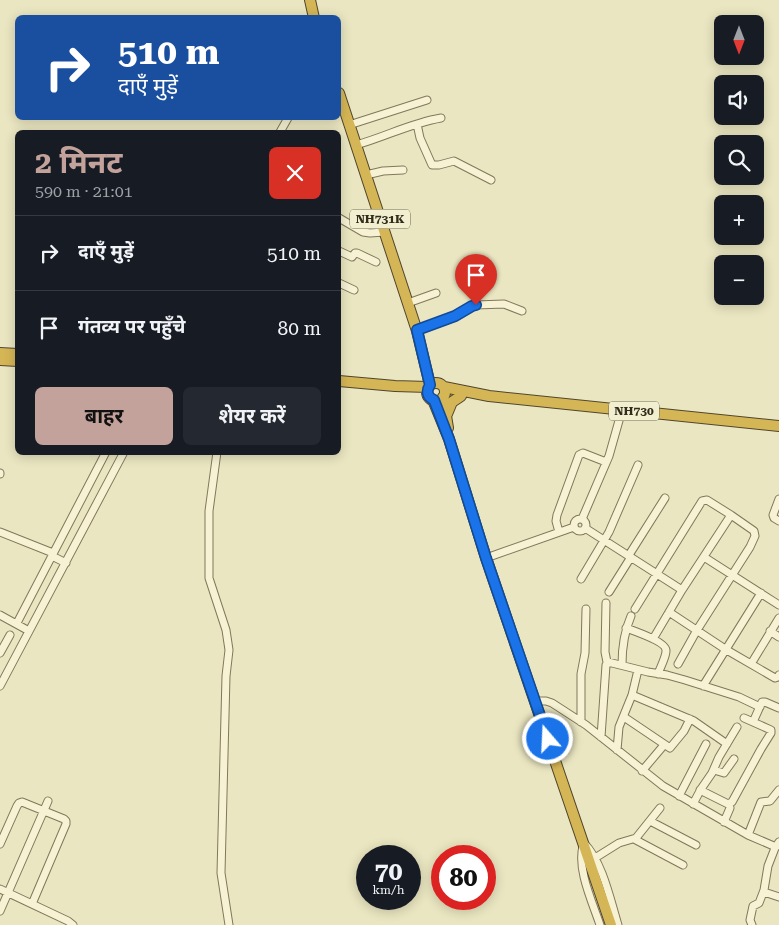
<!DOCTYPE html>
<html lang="hi">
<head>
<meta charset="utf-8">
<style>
  body { margin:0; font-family:"Roboto Serif","Noto Sans Devanagari",serif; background:#242831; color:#f1f3f6; height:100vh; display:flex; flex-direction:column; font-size:19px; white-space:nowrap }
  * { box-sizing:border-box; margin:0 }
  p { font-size:16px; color:#9ea1a6 }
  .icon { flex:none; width:28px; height:28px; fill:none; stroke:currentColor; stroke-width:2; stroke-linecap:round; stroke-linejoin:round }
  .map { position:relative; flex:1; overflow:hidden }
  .side { position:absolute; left:15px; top:130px; width:326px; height:325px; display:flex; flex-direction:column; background:#171b24; border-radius:8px; box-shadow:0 2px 12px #0003 }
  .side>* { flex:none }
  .hud { position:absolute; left:15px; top:15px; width:326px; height:105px; border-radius:8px; box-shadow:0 2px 12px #0003; background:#1a4fa0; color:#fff; overflow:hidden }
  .needle { width:32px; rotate:180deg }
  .tools { position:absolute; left:714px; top:15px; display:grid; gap:10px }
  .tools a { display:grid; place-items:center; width:50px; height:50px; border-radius:8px; background:#171b24; box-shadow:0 2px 12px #0003; font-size:25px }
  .speed { position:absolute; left:356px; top:845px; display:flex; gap:10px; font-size:25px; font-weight:700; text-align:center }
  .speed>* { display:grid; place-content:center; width:65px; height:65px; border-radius:50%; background:#171b24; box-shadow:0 2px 12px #0003; line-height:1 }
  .speed small { font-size:12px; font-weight:400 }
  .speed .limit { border:8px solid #d22; background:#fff; color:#111 }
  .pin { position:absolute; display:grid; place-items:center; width:42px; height:42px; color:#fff; margin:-51px -21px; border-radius:50% 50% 50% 0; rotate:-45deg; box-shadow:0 0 5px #0007 }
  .pin .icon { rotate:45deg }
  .me { position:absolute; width:55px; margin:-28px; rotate:341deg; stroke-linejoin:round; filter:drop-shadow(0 0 4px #0008) }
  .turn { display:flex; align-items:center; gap:18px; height:105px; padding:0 20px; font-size:22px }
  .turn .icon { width:65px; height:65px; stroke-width:2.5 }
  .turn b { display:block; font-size:35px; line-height:42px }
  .round { display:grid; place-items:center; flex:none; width:52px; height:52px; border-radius:8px; background:#242831 }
  .headline { display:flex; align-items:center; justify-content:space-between; height:85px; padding:0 20px }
  h1 { font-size:30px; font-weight:700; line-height:38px; color:#c4a29c }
  .action { display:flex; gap:10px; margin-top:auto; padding:10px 20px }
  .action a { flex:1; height:58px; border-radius:8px; background:#c4a29c; color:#111; font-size:20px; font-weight:700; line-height:58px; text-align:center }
  .action a+a { background:#242831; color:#f1f3f6 }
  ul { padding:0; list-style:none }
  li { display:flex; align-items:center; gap:15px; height:75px; padding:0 20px; border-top:1px solid #363941 }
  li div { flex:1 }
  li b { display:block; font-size:19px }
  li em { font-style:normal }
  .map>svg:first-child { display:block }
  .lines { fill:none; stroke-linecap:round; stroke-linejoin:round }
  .minor-casing { stroke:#82775a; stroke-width:9 }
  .highway-casing { stroke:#50452e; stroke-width:12 }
  .minor { stroke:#f6f2d3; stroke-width:7 }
  .highway { stroke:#d5b656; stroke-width:10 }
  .route-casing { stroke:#114b97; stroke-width:12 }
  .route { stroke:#1a73e8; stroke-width:9 }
  .labels { text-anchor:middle; stroke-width:5; stroke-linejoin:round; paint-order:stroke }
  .shield { fill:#f2efd0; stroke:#6c6653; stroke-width:1 }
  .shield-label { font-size:12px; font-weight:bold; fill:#332c1d }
</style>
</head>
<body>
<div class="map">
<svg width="779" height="925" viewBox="0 0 779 925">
  <rect width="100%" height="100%" fill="#eae6c1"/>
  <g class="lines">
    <defs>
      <path id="minor" d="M417,124L420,138L432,165H439L454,161L491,180
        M349,125L427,100
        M280,132L288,118
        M356,145C385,137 411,123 441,118
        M366,175L383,171L403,170
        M339,218L363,232L370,233L384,232
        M339,251L352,257L355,253H357L376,262
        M339,283L354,290
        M408,303L436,293
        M417,331L455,316L472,306L476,305L504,304L522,311
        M217,452L209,511V578L226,630L229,650L226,676L221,873L229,925
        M0,474V473
        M779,499L773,515L774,518L779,521
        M574 525a6 6 0 1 1 12 0a6 6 0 1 1-12 0Z
        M582,519L609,456L622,410
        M585,528L682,590
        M0,532L53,553
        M559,532L556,521L557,515L579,455L583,453L606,462
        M629,555L665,498
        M52,556L66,563
        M704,557L779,605
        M486,558L574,527
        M581,579L609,532L638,465
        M609,592L631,557
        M606,603L605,652L607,662
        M635,609L702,501L707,500L731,515L754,531L755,536L750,547L697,630L678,664
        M669,612L725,649L775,678L778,677L779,675
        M0,615L29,631
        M17,623L106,452
        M626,628C634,631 667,642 666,651C666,657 660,668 658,674
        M770,631L779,637
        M653,639L682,590L731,515
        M0,653L10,635
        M751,664L779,618
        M622,665C622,648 624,632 631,616
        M0,686L124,452
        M703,686L761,593
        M632,695L694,721L727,744
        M535,701H546L552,703L586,725L663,786L748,835L776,847
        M624,717L670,748L684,731L690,719
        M581,722V674L585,653L586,609
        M753,722L762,702H765L779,708
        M601,737L606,665L608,662L648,672L667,675L685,680L739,697L760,707
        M617,750L619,727L632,695L638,670
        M714,770L724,773L734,759
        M642,771L664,745
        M700,790L728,804L732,802L761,749L771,733V730L744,718
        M679,796L706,744
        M693,804L701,789L712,773L719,757L737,727
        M650,821L696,845
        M724,822L730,808
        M748,835L761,802L770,801L779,790
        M634,839L683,865
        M584,843C603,863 610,899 618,925
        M0,844L17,806L19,803L22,802L64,819L66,821V824L32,904
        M583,846C577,870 592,901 600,925
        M595,858L619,843L636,838L660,808
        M0,889L68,921L73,925
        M764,892L779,897
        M0,911L48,801
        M752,925L750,920L753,906L759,903L764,890L768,866L775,848L779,842"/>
      <path id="highway" d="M310,0L314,18
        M339,93L417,331L430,385
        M0,353L18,354
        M0,360L18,361
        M339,381L395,386L428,387
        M427 392a9 9 0 1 1 18 0a9 9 0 1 1-18 0Z
        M444,387L489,396L779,426
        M443,397L448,428
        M433,400L449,439L486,558L611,925
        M447,414L452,402L461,396"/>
    </defs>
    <use href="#minor" class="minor-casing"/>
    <use href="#highway" class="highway-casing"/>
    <use href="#minor" class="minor"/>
    <use href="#highway" class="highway"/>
  </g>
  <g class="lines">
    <defs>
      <path id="route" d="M476,305L472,306L455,316L417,330L430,385C426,391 427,397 434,400L449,439L486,558L548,739"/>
    </defs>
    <use href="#route" class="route-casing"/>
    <use href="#route" class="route"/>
  </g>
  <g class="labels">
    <g class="shield">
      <rect x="350" y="209.5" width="60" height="19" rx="4"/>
      <rect x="609" y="401.5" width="50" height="19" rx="4"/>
    </g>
    <g class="shield-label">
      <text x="380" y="223">NH731K</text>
      <text x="634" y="415">NH730</text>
    </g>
  </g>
</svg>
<div class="tools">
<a><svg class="needle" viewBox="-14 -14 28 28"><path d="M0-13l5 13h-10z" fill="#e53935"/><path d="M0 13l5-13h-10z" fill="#9ea1a6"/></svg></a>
<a><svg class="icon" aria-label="sound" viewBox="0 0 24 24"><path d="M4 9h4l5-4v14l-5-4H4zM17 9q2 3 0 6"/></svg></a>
<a><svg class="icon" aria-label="search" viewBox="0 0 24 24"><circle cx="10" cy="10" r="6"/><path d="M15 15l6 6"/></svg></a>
<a>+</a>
<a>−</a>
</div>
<div class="speed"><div>70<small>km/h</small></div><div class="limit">80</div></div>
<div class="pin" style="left:476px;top:305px;background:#d93025"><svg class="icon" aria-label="arrive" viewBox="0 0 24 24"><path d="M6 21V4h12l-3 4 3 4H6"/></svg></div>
<svg class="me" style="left:548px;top:739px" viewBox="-20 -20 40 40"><circle r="17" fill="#1a73e8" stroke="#fff" stroke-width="3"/><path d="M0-11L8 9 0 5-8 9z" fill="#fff"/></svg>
<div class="hud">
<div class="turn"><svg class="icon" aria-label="right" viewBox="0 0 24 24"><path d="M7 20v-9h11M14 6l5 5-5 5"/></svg><div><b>510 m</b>दाएँ मुड़ें</div></div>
</div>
<section class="side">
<div class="headline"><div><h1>2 मिनट</h1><p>590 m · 21:01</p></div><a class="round" style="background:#d93025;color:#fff"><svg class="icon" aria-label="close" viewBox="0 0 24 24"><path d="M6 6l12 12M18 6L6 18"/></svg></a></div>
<ul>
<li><svg class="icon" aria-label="right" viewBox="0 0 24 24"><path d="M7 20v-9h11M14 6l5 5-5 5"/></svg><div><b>दाएँ मुड़ें</b></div><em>510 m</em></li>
<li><svg class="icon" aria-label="arrive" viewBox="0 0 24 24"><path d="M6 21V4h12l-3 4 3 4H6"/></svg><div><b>गंतव्य पर पहुँचे</b></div><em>80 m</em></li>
</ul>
<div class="action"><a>बाहर</a><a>शेयर करें</a></div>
</section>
</div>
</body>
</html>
